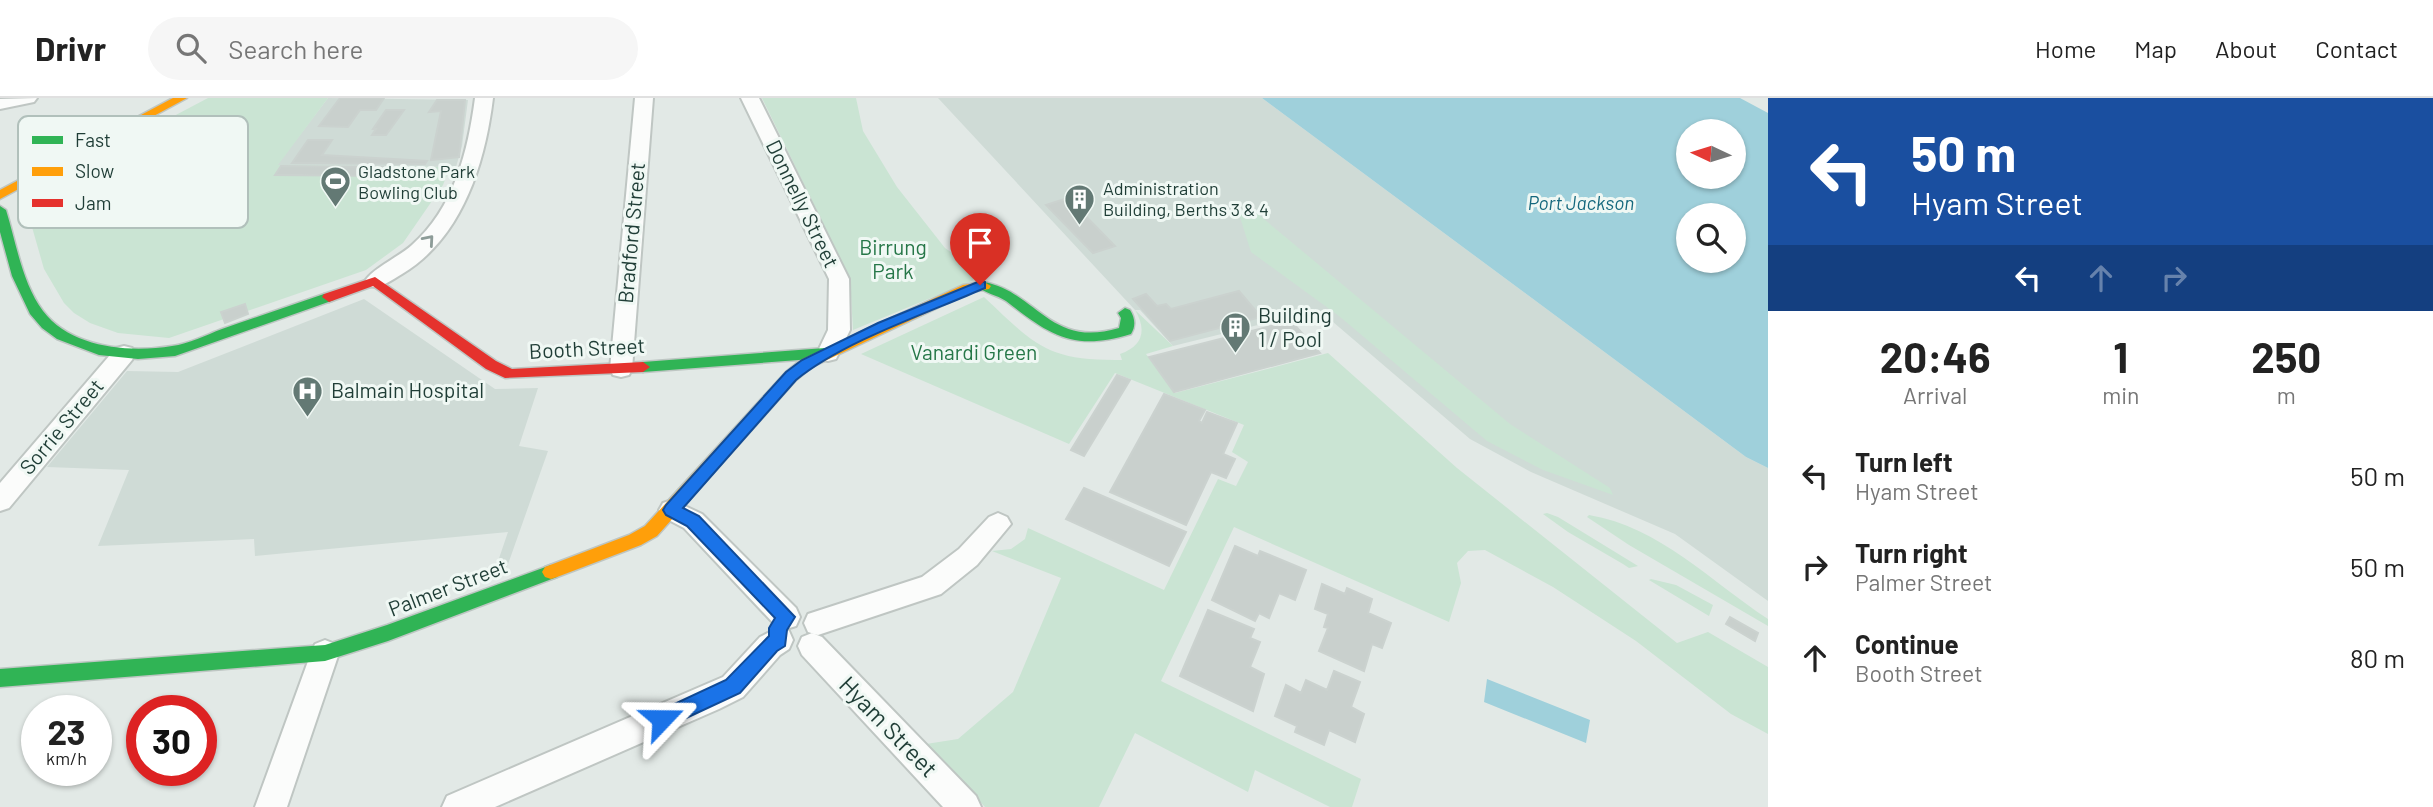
<!DOCTYPE html>
<html lang="en">
<head>
<meta charset="utf-8">
<style>
  body { margin:0; font-family:Barlow,sans-serif; background:#f6f6f6; color:#222; height:100vh; display:flex; flex-direction:column; font-size:26px; white-space:nowrap }
  * { box-sizing:border-box; margin:0 }
  p { font-size:23px; color:#767676 }
  .icon { flex:none; width:38px; height:38px; fill:none; stroke:currentColor; stroke-width:2; stroke-linecap:round; stroke-linejoin:round }
  .map { position:relative; flex:1; overflow:hidden }
  .details { display:flex; flex-direction:column; background:#fff; width:665px }
  .details>* { flex:none }
  .guide { background:#1a4fa0; color:#fff; overflow:hidden }
  .needle { width:46px; rotate:274deg }
  .tools { position:absolute; left:1676px; top:21px; display:grid; gap:14px }
  .tools a { display:grid; place-items:center; width:70px; height:70px; border-radius:50%; background:#fff; box-shadow:0 2px 5px #0004; font-size:35px }
  .speed { position:absolute; left:21px; top:597px; display:flex; gap:14px; font-size:35px; font-weight:700; text-align:center }
  .speed>* { display:grid; place-content:center; width:91px; height:91px; border-radius:50%; background:#fff; box-shadow:0 2px 5px #0004; line-height:1 }
  .speed small { font-size:18px; font-weight:400 }
  .speed .limit { border:10px solid #d22; background:#fff; color:#111 }
  .pin { position:absolute; display:grid; place-items:center; width:60px; height:60px; color:#fff; margin:-72px -30px; border-radius:50% 50% 50% 0; rotate:-45deg; box-shadow:0 0 7px #0007 }
  .pin .icon { rotate:45deg }
  .me { position:absolute; width:77px; margin:-38px; rotate:67deg; stroke-linejoin:round; filter:drop-shadow(0 0 5px #0008) }
  .turn { display:flex; align-items:center; gap:24px; height:147px; padding:0 28px; font-size:32px }
  .turn .icon { width:91px; height:91px; stroke-width:2.5 }
  .turn b { display:block; font-size:49px; line-height:60px }
  .lanes { display:flex; align-items:center; height:66px; padding:0 28px; background:#0003; justify-content:center; gap:35px; direction:ltr }
  .lanes .off { opacity:.35 }
  .eta { display:flex; justify-content:space-evenly; align-items:center; height:119px; text-align:center }
  .eta b { font-size:42px; font-weight:700; line-height:49px }
  ul { padding:0; list-style:none }
  li { display:flex; align-items:center; gap:21px; height:91px; padding:0 28px }
  li div { flex:1 }
  li b { display:block; font-size:26px }
  li em { font-style:normal }
  header { display:flex; align-items:center; gap:42px; box-sizing:border-box; height:98px; padding:0 35px; background:#fff; border-bottom:2px solid #e0e0e0 }
  header strong { font-size:33px }
  nav { display:flex; gap:38px; margin-inline-start:auto; font-size:24px }
  .search { width:490px; height:63px; background:#f6f6f6; display:flex; align-items:center; gap:18px; box-sizing:border-box; padding:0 24px; border-radius:38px; color:#767676; font-size:26px }
  main { display:flex; flex:1; min-height:0 }
  .map>svg:first-child { display:block }
  .built { fill:#cfdbd6 }
  .green { fill:#cae4d3 }
  .water { fill:#9fd0db; fill-rule:evenodd }
  .building { fill:#c9d0cd; stroke:#cbd2cf; stroke-width:2 }
  .lines { fill:none; stroke-linecap:round; stroke-linejoin:round }
  .street-casing { stroke:#bfc6c3; stroke-width:4 }
  .fast-casing { stroke:#bec6c3; stroke-width:3 }
  .slow-casing { stroke:#bec6c3; stroke-width:3 }
  .jam-casing { stroke:#bec6c3; stroke-width:3 }
  .street { fill:#fbfcfb; fill-rule:evenodd }
  .fast { fill:#30b455; fill-rule:evenodd }
  .slow { fill:#ff9f0a; fill-rule:evenodd }
  .jam { fill:#e5322d; fill-rule:evenodd }
  .oneway { stroke:#8d9c98 }
  .route { fill:#1a73e8; stroke:#114b97; stroke-width:2 }
  .labels { text-anchor:middle; stroke-width:6; stroke-linejoin:round; paint-order:stroke }
  .far-poi-label { font-size:18px; fill:#1f3d36; stroke:#f0f8f4; text-anchor:start }
  .far-water-label { font-size:19px; font-style:italic; fill:#14687d; stroke:#f0f8f4 }
  .street-label { font-size:21px; fill:#1f3d36; stroke:#f0f8f4 }
  .park-label { font-size:21px; fill:#267748; stroke:#f0f8f4 }
  .poi-label { font-size:21px; fill:#1f3d36; stroke:#f0f8f4; text-anchor:start }
  .near-street-label { font-size:24px; fill:#1f3d36; stroke:#f0f8f4 }
  .key { fill:#f0f8f4; stroke:#b1c0bb; stroke-width:2 }
  .key-label { font-size:19px; fill:#1f3d36 }
</style>
</head>
<body>
<header>
<strong>Drivr</strong>
<div class="search"><svg class="icon" aria-label="search" viewBox="0 0 24 24"><circle cx="10" cy="10" r="6"/><path d="M15 15l6 6"/></svg>Search here</div>
<nav><a>Home</a><a>Map</a><a>About</a><a>Contact</a></nav>
</header>
<main>
<div class="map">
<svg width="1768" height="709" viewBox="0 0 1768 709">
  <rect width="100%" height="100%" fill="#e2e9e6"/>
  <path class="built" d="M328,0L468,2L462,48L456,69L277,67Z
    M938,0H1262L1746,359L1768,370V503L1675,436L1531,374L1470,341L1319,212L1173,248L1140,212H1135Z
    M364,201L495,291L538,290L519,348L548,353L507,469L495,472L508,434L255,458L254,441L98,448L129,372L47,369L127,273L178,274Z"/>
  <path class="green" d="M208,0H328L278,67L450,69L443,87L403,145L366,172L169,240L118,235L90,225L74,215L64,205L44,171L24,101L30,94Z
    M762,0H856L863,33L897,89L945,150L980,174L972,183L853,232L850,181Z
    M1253,112L1510,326L1610,390L1613,397L1543,372L1487,343L1339,218L1251,154L1239,116Z
    M984,199C1036,248 1047,263 1122,262L1120,256C1143,248 1147,232 1135,212L1173,248L1146,256L1175,295L1328,255L1457,370L1677,545L1708,534L1768,569V636L1731,616L1636,543L1553,489L1485,452L1468,453L1457,465L1461,485L1449,524L1234,429L1161,583L1361,681L1352,709H1330L1255,672L1248,694L1135,635L1099,709H985L926,646L958,641L1013,594L1061,480L992,453L1011,451L1025,441L1028,430L1164,492L1218,381L1236,388L1248,364L1232,354L1244,327L1115,275L1069,346L861,256Z
    M1547,415L1558,419L1638,468L1629,470L1623,466L1568,434L1543,416Z
    M1589,417C1660,429 1710,483 1768,521V528L1629,447L1587,419Z
    M1651,481L1676,487L1713,507L1709,518L1649,482Z"/>
  <path class="water" d="M1262,0H1740L1768,15V370L1746,359ZM1689,33H1734V79H1689ZM1689,117H1734V163H1689Z
    M1487,581L1590,622L1586,645L1484,604Z"/>
  <path class="building" d="M340,0H384L376,12H360L348,29L319,28Z
    M437,2H465L459,59L431,62L441,13L429,14Z
    M386,12H404L386,37H372L376,31H373Z
    M308,42H332L322,57L427,63L425,66L292,65Z
    M281,68L392,69L387,78L275,77Z
    M1068,100L1115,148L1093,155L1046,107Z
    M1239,193L1261,219L1170,243L1133,201L1146,196L1157,208L1166,206L1171,211Z
    M245,206L248,216L225,225L221,214Z
    M1291,223L1320,255L1174,294L1149,259Z
    M1117,277L1130,282L1084,358L1071,352Z
    M1164,296L1205,312L1199,323L1202,325L1207,314L1237,325L1223,356L1235,361L1226,380L1211,374L1186,427L1110,394Z
    M1084,390L1186,434L1169,468L1066,421Z
    M1235,448L1258,458L1260,453L1306,472L1295,502L1279,495L1269,520L1259,515L1255,523L1212,502Z
    M1322,486L1345,496L1347,490L1372,501L1368,515L1391,525L1382,550L1372,546L1364,573L1319,553L1328,530L1324,529L1328,516L1315,511Z
    M1208,512L1254,531L1250,540L1260,544L1250,569L1264,576L1253,613L1180,578Z
    M1730,519L1758,535L1755,543L1726,526Z
    M1334,573L1360,584L1351,609L1364,616L1355,644L1329,632L1324,647L1295,634L1297,628L1275,618L1286,587L1301,595L1306,582L1327,592Z"/>
  <g class="lines">
    <defs>
      <path id="street" d="M37,0L34,4L0,11V1Z
        M475,0H493C485,66 462,140 402,176C390,183 381,191 368,188L365,183C372,171 400,158 412,147C454,110 468,53 475,0Z
        M635,0H653L632,271L629,277L621,279L613,277L610,271Z
        M741,0H759L849,181L850,232L836,261L828,263L820,261L817,255L828,232L829,181Z
        M124,248L132,250L135,256L132,262L9,410L0,413V385L116,250Z
        M672,402L702,416L796,510L800,519L796,528L786,531L776,528L684,430L663,419L659,412L663,405Z
        M998,415L1007,419L1011,426L977,467L941,496L818,537L808,534L804,525L808,516L922,479L959,451L989,419Z
        M779,529L789,533L793,542L789,551L780,557L743,599L719,611L495,709H442L447,698L723,579L760,539Z
        M812,535L822,539L976,698L981,709H943L802,557L798,548L802,539Z
        M325,542L335,546L339,555L287,709H255L311,555L315,546Z"/>
      <path id="fast" d="M0,108L6,112C16,144 22,185 43,213C71,250 129,255 172,248C189,246 206,237 222,231C256,219 290,208 324,196H334L336,199L334,202L175,258L138,261L99,257L57,241L42,230L30,216L12,178L0,134Z
        M984,184C1037,194 1050,251 1119,230L1121,220L1118,215L1125,210L1130,212C1135,220 1136,228 1131,236C1073,254 1050,237 1006,203C997,197 984,195 977,188Z
        M825,250L832,255L825,260L643,274L636,269L643,264Z
        M551,467L557,469L560,474L557,479L388,543L325,563L0,589V571L325,547L387,527Z"/>
      <path id="slow" d="M173,0H187L0,101V92Z
        M984,184L991,188L989,191L971,194L812,269L796,282L657,438L641,447L557,479L551,481L545,479L542,474L545,469L629,437L645,428L786,274L802,261L963,187Z"/>
      <path id="jam" d="M375,179L496,263L512,271L643,264L650,269L643,274L505,280L486,271L373,188L329,204L322,199L324,196Z"/>
    </defs>
    <use href="#street" class="street-casing"/>
    <use href="#fast" class="fast-casing"/>
    <use href="#slow" class="slow-casing"/>
    <use href="#jam" class="jam-casing"/>
    <use href="#street" class="street"/>
    <use href="#fast" class="fast"/>
    <use href="#slow" class="slow"/>
    <use href="#jam" class="jam"/>
  </g>
  <defs><path id="oneway-chevron" d="M-2-3.5L2.5 0L-2 3.5" fill="none" stroke-width="1.6" stroke-linecap="round" stroke-linejoin="round" transform="scale(1.75)"/></defs>
  <use class="oneway" href="#oneway-chevron" transform="translate(429 142) rotate(-49)"/>
  <path class="route" d="M980,183L985,184V190C928,215 844,243 796,282L683,410L699,418L795,519L787,532L785,548L777,553L740,595L669,628L662,631L655,628L652,621L655,615L726,582L769,538V530L775,520L687,428L666,417L663,412L666,407L786,274L802,262L878,225Z"/>
  <defs>
    <symbol id="stadium-pin" viewBox="-11 -11 22 30"><path d="M0 17L-7.5 6A9.5 9.5 0 1 1 7.5 6Z" fill="#637974" stroke="#f0f8f4"/><path d="M0-5a6.5 5 0 1 0 0 10a6.5 5 0 1 0 0-10ZM-3.5-1.8h7v3.6h-7Z" fill="#fff"/></symbol>
    <symbol id="building-pin" viewBox="-11 -11 22 30"><path d="M0 17L-7.5 6A9.5 9.5 0 1 1 7.5 6Z" fill="#637974" stroke="#f0f8f4"/><path d="M-4-6H4V6H1V3H-1V6H-4ZM-2.5-4.3h1.7v1.8h-1.7ZM.8-4.3h1.7v1.8H.8ZM-2.5-1h1.7V.8h-1.7ZM.8-1h1.7V.8H.8Z" fill="#fff"/></symbol>
    <symbol id="hospital-pin" viewBox="-11 -11 22 30"><path d="M0 17L-7.5 6A9.5 9.5 0 1 1 7.5 6Z" fill="#637974" stroke="#f0f8f4"/><path d="M-5-5h3v3.5h4V-5h3V5h-3V1.5h-4V5h-3Z" fill="#fff"/></symbol>
  </defs>
  <g fill-rule="evenodd">
    <use href="#stadium-pin" x="318" y="66" width="35" height="47"/>
    <use href="#building-pin" x="1062" y="84" width="35" height="47"/>
    <use href="#building-pin" x="1218" y="212" width="35" height="47"/>
    <use href="#hospital-pin" x="290" y="276" width="35" height="47"/>
  </g>
  <g class="labels">
    <g class="far-poi-label">
      <text x="358" y="80">Gladstone Park<tspan x="358" dy="21">Bowling Club</tspan></text>
      <text x="1103" y="97">Administration<tspan x="1103" dy="21">Building, Berths 3 &amp; 4</tspan></text>
    </g>
    <g class="far-water-label">
      <text x="1581" y="112">Port Jackson</text>
    </g>
    <g class="street-label">
      <text transform="translate(802 106) rotate(64)" y="7">Donnelly Street</text>
      <text transform="translate(632 135) rotate(-85)" y="7">Bradford Street</text>
      <text transform="translate(587 251) rotate(-3)" y="7">Booth Street</text>
      <text transform="translate(62 329) rotate(-50)" y="7">Sorrie Street</text>
      <text transform="translate(448 490) rotate(-21)" y="7">Palmer Street</text>
    </g>
    <g class="park-label">
      <text x="893" y="157">Birrung<tspan x="893" dy="24">Park</tspan></text>
      <text x="974" y="262">Vanardi Green</text>
    </g>
    <g class="poi-label">
      <text x="1258" y="225">Building<tspan x="1258" dy="24">1 / Pool</tspan></text>
      <text x="331" y="300">Balmain Hospital</text>
    </g>
    <g class="near-street-label">
      <text transform="translate(888 629) rotate(46)" y="8">Hyam Street</text>
    </g>
  </g>
  <rect x="18" y="18" width="230" height="112" rx="10" class="key"/>
  <rect x="32" y="38" width="31" height="8" fill="#30b455"/>
  <rect x="32" y="69" width="31" height="9" fill="#ff9f0a"/>
  <rect x="32" y="101" width="31" height="8" fill="#e5322d"/>
  <g class="key-label">
    <text x="75" y="49">Fast</text>
    <text x="75" y="80">Slow</text>
    <text x="75" y="112">Jam</text>
  </g>
</svg>
<div class="tools">
<a><svg class="needle" viewBox="-14 -14 28 28"><path d="M0-13l5 13h-10z" fill="#e53935"/><path d="M0 13l5-13h-10z" fill="#767676"/></svg></a>
<a><svg class="icon" aria-label="search" viewBox="0 0 24 24"><circle cx="10" cy="10" r="6"/><path d="M15 15l6 6"/></svg></a>
</div>
<div class="speed"><div>23<small>km/h</small></div><div class="limit">30</div></div>
<div class="pin" style="left:980px;top:187px;background:#d93025"><svg class="icon" aria-label="arrive" viewBox="0 0 24 24"><path d="M6 21V4h12l-3 4 3 4H6"/></svg></div>
<svg class="me" style="left:662px;top:621px" viewBox="-20 -20 40 40"><path d="M0-17L14 15 0 8-14 15z" fill="#1a73e8" stroke="#fff" stroke-width="4"/></svg>
</div>
<section class="details">
<div class="guide">
<div class="turn"><svg class="icon" aria-label="left" viewBox="0 0 24 24"><path d="M17 20v-9H6M10 6l-5 5 5 5"/></svg><div><b>50 m</b>Hyam Street</div></div>
<div class="lanes"><svg class="icon" aria-label="left" viewBox="0 0 24 24"><path d="M17 20v-9H6M10 6l-5 5 5 5"/></svg><svg class="icon off" aria-label="ahead" viewBox="0 0 24 24"><path d="M12 20V5M6 11l6-6 6 6"/></svg><svg class="icon off" aria-label="right" viewBox="0 0 24 24"><path d="M7 20v-9h11M14 6l5 5-5 5"/></svg></div>
</div>
<div class="eta">
<div><b>20:46</b><p>Arrival</p></div>
<div><b>1</b><p>min</p></div>
<div><b>250</b><p>m</p></div>
</div>
<ul>
<li><svg class="icon" aria-label="left" viewBox="0 0 24 24"><path d="M17 20v-9H6M10 6l-5 5 5 5"/></svg><div><b>Turn left</b><p>Hyam Street</p></div><em>50 m</em></li>
<li><svg class="icon" aria-label="right" viewBox="0 0 24 24"><path d="M7 20v-9h11M14 6l5 5-5 5"/></svg><div><b>Turn right</b><p>Palmer Street</p></div><em>50 m</em></li>
<li><svg class="icon" aria-label="ahead" viewBox="0 0 24 24"><path d="M12 20V5M6 11l6-6 6 6"/></svg><div><b>Continue</b><p>Booth Street</p></div><em>80 m</em></li>
</ul>
</section>
</main>
</body>
</html>
